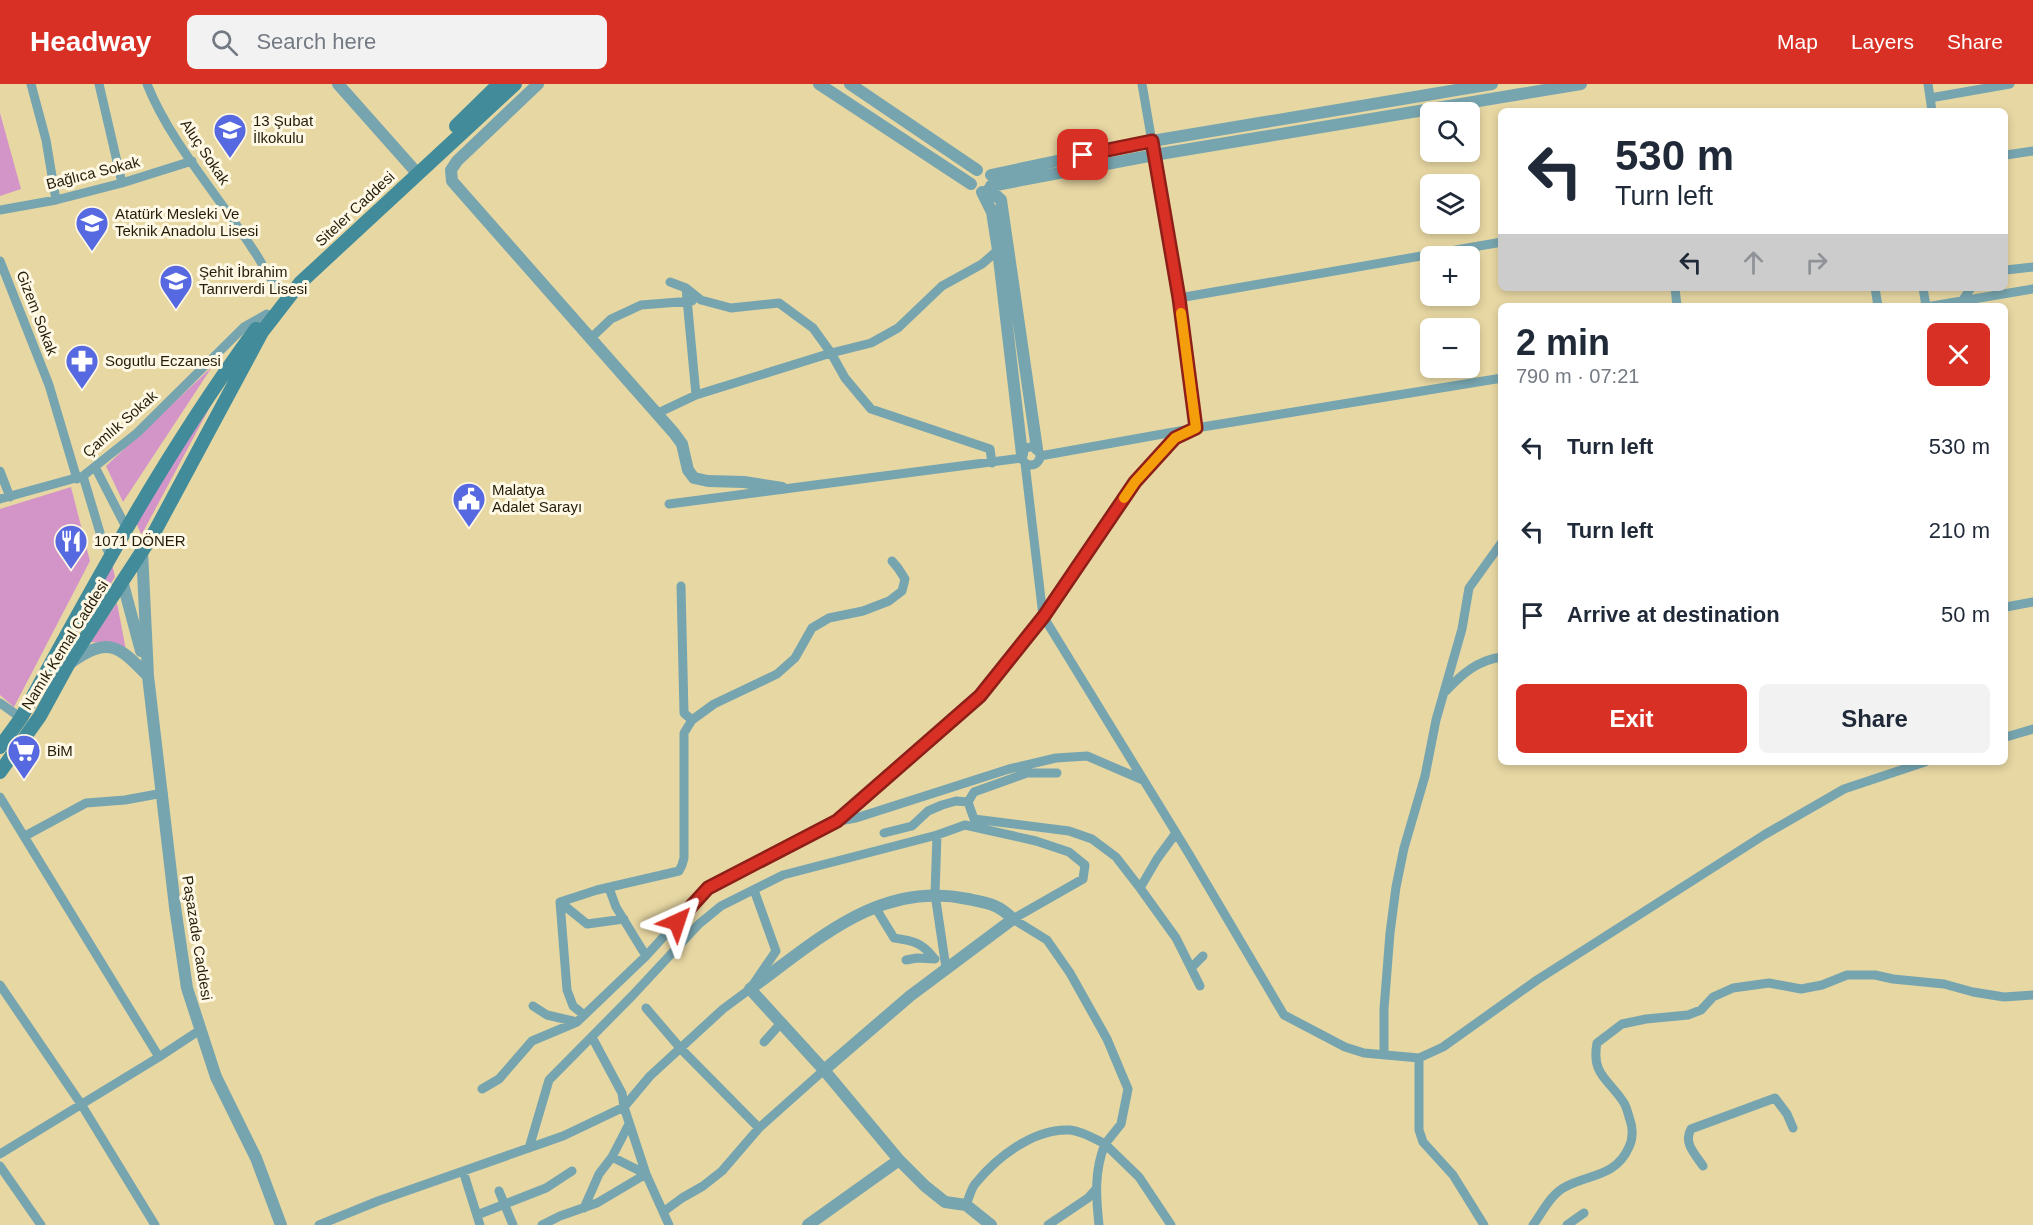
<!DOCTYPE html>
<html lang="en">
<head>
<meta charset="utf-8">
<style>
  body { margin:0; font-family:Arial,sans-serif; background:#f2f2f3; color:#1f2937; height:100vh; display:flex; flex-direction:column; font-size:22px; white-space:nowrap }
  * { box-sizing:border-box; margin:0 }
  p { font-size:20px; color:#747a83 }
  .icon { flex:none; width:33px; height:33px; fill:none; stroke:currentColor; stroke-width:2; stroke-linecap:round; stroke-linejoin:round }
  .map { position:relative; flex:1; overflow:hidden }
  .drawer { position:absolute; left:1498px; top:219px; width:510px; height:462px; display:flex; flex-direction:column; background:#fff; border-radius:9px; box-shadow:0 3px 9px #0003 }
  .drawer>* { flex:none }
  .hud { position:absolute; left:1498px; top:24px; width:510px; height:183px; border-radius:9px; box-shadow:0 3px 9px #0003; background:#fff; color:#1f2937; overflow:hidden }
  .controls { position:absolute; left:1420px; top:18px; display:grid; gap:12px }
  .controls a { display:grid; place-items:center; width:60px; height:60px; border-radius:9px; background:#fff; box-shadow:0 3px 9px #0003; font-size:30px }
  .pin { position:absolute; display:grid; place-items:center; width:51px; height:51px; color:#fff; margin:-26px; border-radius:12px; box-shadow:0 3px 9px #0006 }
  .me { position:absolute; width:66px; margin:-33px; rotate:42deg; stroke-linejoin:round; filter:drop-shadow(0 0 4px #0008) }
  .turn { display:flex; align-items:center; gap:21px; height:126px; padding:0 18px; font-size:27px }
  .turn .icon { width:78px; height:78px; stroke-width:2.5 }
  .turn b { display:block; font-size:42px; line-height:51px }
  .lanes { display:flex; align-items:center; height:57px; padding:0 18px; background:#0003; justify-content:center; gap:30px; direction:ltr }
  .lanes .off { opacity:.35 }
  .round { display:grid; place-items:center; flex:none; width:63px; height:63px; border-radius:9px; background:#f2f2f3 }
  .summary { display:flex; align-items:center; justify-content:space-between; height:102px; padding:0 18px }
  h1 { font-size:36px; font-weight:700; line-height:45px }
  .primary-button { display:flex; gap:12px; margin-top:auto; padding:12px 18px }
  .primary-button a { flex:1; height:69px; border-radius:9px; background:#d93025; color:#fff; font-size:24px; font-weight:700; line-height:69px; text-align:center }
  .primary-button a+a { background:#f2f2f3; color:#1f2937 }
  ul { padding:0; list-style:none }
  li { display:flex; align-items:center; gap:18px; height:84px; padding:0 18px }
  li div { flex:1 }
  li b { display:block; font-size:22px }
  li em { font-style:normal }
  header { display:flex; align-items:center; gap:36px; box-sizing:border-box; height:84px; padding:0 30px; background:#d93025; color:#fff }
  header strong { font-size:28px }
  nav { display:flex; gap:33px; margin-inline-start:auto; font-size:21px }
  .search { width:420px; height:54px; background:#f2f2f3; display:flex; align-items:center; gap:15px; box-sizing:border-box; padding:0 21px; border-radius:9px; color:#747a83; font-size:22px }
  .map>svg:first-child { display:block }
  .green { fill:#d395c8 }
  .lines { fill:none; stroke-linecap:round; stroke-linejoin:round }
  .minor { stroke:#77a5af; stroke-width:9 }
  .tertiary { stroke:#77a5af; stroke-width:12 }
  .secondary { stroke:#418b9a; stroke-width:14 }
  .route-casing { stroke:#8d1f18; stroke-width:15 }
  .route { stroke:#d93025; stroke-width:10 }
  .slow { stroke:#f59e0b; stroke-width:10 }
  .labels { text-anchor:middle; stroke-width:6; stroke-linejoin:round; paint-order:stroke }
  .poi-label { font-size:15px; fill:#241d09; stroke:#fff8e4; text-anchor:start }
  .street-label { font-size:15px; fill:#241d09; stroke:#fff8e4 }
</style>
</head>
<body>
<header>
<strong>Headway</strong>
<div class="search"><svg class="icon" aria-label="search" viewBox="0 0 24 24"><circle cx="10" cy="10" r="6"/><path d="M15 15l6 6"/></svg>Search here</div>
<nav><a>Map</a><a>Layers</a><a>Share</a></nav>
</header>
<div class="map">
<svg width="2033" height="1141" viewBox="0 0 2033 1141">
  <rect width="100%" height="100%" fill="#e7d7a3"/>
  <path class="green" d="M0,29L21,105L0,112Z
    M212,283L123,418L106,382Z
    M211,321L143,448L141,450L135,436Z
    M71,403L90,477L14,623L0,611V425Z
    M112,480L115,493L68,562Z
    M117,519L126,566L109,559L90,558Z"/>
  <g class="lines">
    <path class="minor" d="M31,0L46,56L56,116
      M99,0L122,99
      M147,0C170,58 218,111 252,164C263,179 269,197 284,209
      M1142,0L1179,214L1196,344L1502,294
      M1928,0L1932,27
      M1930,14L2010,0
      M2006,71L2033,67
      M0,126L56,116L122,99L192,77
      M0,177L49,301L77,395
      M2006,186L2033,183
      M670,198L686,204L701,216L731,224L779,219L813,244L831,269L871,259L898,244L942,202L982,180L998,166
      M1675,204L1677,222
      M1875,204L1878,222
      M1923,204L1926,222
      M1179,214L1502,158
      M1962,217L1971,204
      M1932,222L2033,205
      M591,254L611,235L641,221L692,217
      M696,311L831,269L845,294L871,325L990,365L992,379
      M658,329L696,311L686,204
      M1022 372a9 9 0 1 1 18 0a9 9 0 1 1-18 0Z
      M1040,372L1185,346
      M1025,379L1043,532L1189,770L1284,931L1345,963L1364,969L1419,974L1443,963L1537,896L1764,751L1844,705L1925,678
      M95,383L127,445
      M0,387L10,413
      M83,392L101,452L111,474
      M0,415L83,392L137,349L244,243L267,230
      M669,420L1022,374
      M681,502L684,629L692,636
      M2006,523L2033,518
      M1445,608C1461,591 1477,576 1502,573
      M0,619L21,634
      M2006,653L2033,645
      M1057,689H1027L974,708L968,718L974,735L1069,747L1092,755L1116,773L1140,804L1157,775L1176,749
      M0,713L159,973L0,1070
      M839,737L856,734L1009,685L1056,674L1087,672L1143,696
      M884,749L912,742L928,727L942,721L956,717L968,718
      M937,751L965,741L1036,757L1069,768L1085,781L1083,795L1013,835
      M25,752L86,719L125,716L163,709
      M609,804L616,823L646,872
      M1140,804L1176,854L1191,884L1203,872
      M560,818L597,806L679,787L682,781L684,774V649L692,636L714,620L777,590L795,574L812,544L829,534L863,527L889,517L902,507L905,495L898,484L892,477
      M560,818L567,906L573,922L584,931
      M560,818L587,840L624,835
      M875,823L894,854C913,857 921,858 933,873
      M906,876L917,874L935,875
      M1191,884L1200,902
      M0,901L81,1020L155,1141
      M533,922L547,931L577,938
      M646,924L681,965L759,1044
      M592,953L622,1009L624,1023L646,1090L669,1141
      M764,958L781,939
      M1384,971V925L1390,849L1396,803L1404,764L1425,692L1436,636L1462,545L1469,504L1502,458
      M159,973L200,946
      M1419,974V1046L1423,1058L1453,1091L1484,1141
      M482,1005L499,995L532,957L577,938L646,872L708,804L837,737L980,611L1043,532L1135,398L1175,354L1196,344
      M529,1064L549,996L632,912L699,840L721,822L783,791L937,751L935,810L946,884
      M612,1073L629,1040
      M0,1082L41,1141
      M1703,1082C1695,1070 1683,1059 1691,1045L1775,1014L1787,1030L1793,1044
      M463,1087L480,1141
      M499,1107L513,1141
      M966,1121C969,1114 971,1105 975,1100C997,1073 1034,1044 1070,1046C1082,1047 1095,1055 1105,1060L1121,1040L1128,1005L1107,955L1070,889L1047,856L1013,835
      M584,1124L599,1090L612,1073L646,1090
      M663,1128L682,1114L703,1102L722,1087L759,1044L824,986
      M477,1131L546,1104L572,1087
      M319,1141L378,1117L563,1052L624,1023L650,992L723,925L750,905L776,867L754,806
      M542,1141L560,1132L597,1119L646,1090
      M1048,1141L1088,1114L1096,1105
      M1099,1141C1096,1113 1094,1087 1105,1060L1139,1093L1171,1141
      M1533,1141C1542,1129 1551,1110 1565,1103C1589,1090 1616,1093 1629,1063C1633,1055 1633,1044 1630,1036C1628,1030 1627,1024 1624,1019C1609,995 1591,991 1597,959L1622,940L1646,935L1688,931L1701,926L1713,913L1733,904L1769,899L1801,905L1822,901L1847,891H1875L1893,895L1944,900L1973,908L2004,913L2033,911
      M1567,1141L1584,1129"/>
    <path class="tertiary" d="M338,0L417,89
      M538,0L457,77L451,86L452,97L674,349L682,360L688,386L694,394L708,397L744,398L782,404
      M819,0L971,100
      M850,0L977,86
      M991,91L1152,57L1492,0
      M991,102L1154,71L1581,0
      M989,105L1001,116L1037,365
      M982,108L992,128L998,166L1022,370
      M142,467L148,592L175,823L187,904L216,993L256,1074L281,1141
      M123,500L141,567
      M70,579C108,552 118,561 148,592
      M824,986L910,912L1013,835C998,820 988,819 968,815C879,796 817,857 750,905L824,986L899,1076L925,1102L945,1118L966,1121L991,1141
      M808,1141L899,1076"/>
    <path class="secondary" d="M456,42L499,0
      M0,663L21,634C93,502 166,367 256,245
      M0,688L40,632L69,579L154,449L262,248L300,199L515,0"/>
  </g>
  <g class="lines">
    <defs>
      <path id="route" d="M677,838L708,804L837,737L980,612L1044,532L1135,398L1175,354L1196,344L1179,214L1152,57L1083,71"/>
    </defs>
    <use href="#route" class="route-casing"/>
    <use href="#route" class="route"/>
    <path class="slow" d="M1124,414L1135,398L1175,354L1196,344L1181,229"/>
  </g>
  <defs>
    <symbol id="school-pin" viewBox="-11 -11 22 30"><path d="M0 17L-7.5 6A9.5 9.5 0 1 1 7.5 6Z" fill="#5769e0" stroke="#fff8e4"/><path d="M0-5L7-2L0 1L-7-2ZM-4 1L0 2.5L4 1V4Q0 6-4 4Z" fill="#fff"/></symbol>
    <symbol id="pharmacy-pin" viewBox="-11 -11 22 30"><path d="M0 17L-7.5 6A9.5 9.5 0 1 1 7.5 6Z" fill="#5769e0" stroke="#fff8e4"/><path d="M-2-6h4v4h4v4h-4v4h-4v-4h-4v-4h4Z" fill="#fff"/></symbol>
    <symbol id="civic-pin" viewBox="-11 -11 22 30"><path d="M0 17L-7.5 6A9.5 9.5 0 1 1 7.5 6Z" fill="#5769e0" stroke="#fff8e4"/><path d="M-.6-6.5H3V-4.5H.6V-3L4-1V1h2V6H-6V1h2V-1L-.6-3ZM-1.2 2.5V6h2.4V2.5Z" fill="#fff"/></symbol>
    <symbol id="restaurant-pin" viewBox="-11 -11 22 30"><path d="M0 17L-7.5 6A9.5 9.5 0 1 1 7.5 6Z" fill="#5769e0" stroke="#fff8e4"/><path d="M-5-6h1v4h1v-4h1v4h1v-4h1v5L-1.5 .5V6h-2V.5L-5-1ZM5-6V6H3V1.5H1.5Q1.5-4 5-6Z" fill="#fff"/></symbol>
    <symbol id="supermarket-pin" viewBox="-11 -11 22 30"><path d="M0 17L-7.5 6A9.5 9.5 0 1 1 7.5 6Z" fill="#5769e0" stroke="#fff8e4"/><path d="M-6-5.5h2.5l.6 2H6L4.5 2H-2.5L-4.4-4H-6ZM-1.5 3.2a1.3 1.3 0 1 0 .1 0ZM3 3.2a1.3 1.3 0 1 0 .1 0Z" fill="#fff"/></symbol>
  </defs>
  <g fill-rule="evenodd">
    <use href="#school-pin" x="211" y="27" width="38" height="52"/>
    <use href="#school-pin" x="73" y="120" width="38" height="52"/>
    <use href="#school-pin" x="157" y="178" width="38" height="52"/>
    <use href="#pharmacy-pin" x="63" y="258" width="38" height="52"/>
    <use href="#civic-pin" x="450" y="396" width="38" height="52"/>
    <use href="#restaurant-pin" x="52" y="438" width="38" height="52"/>
    <use href="#supermarket-pin" x="5" y="648" width="38" height="52"/>
  </g>
  <g class="labels">
    <g class="poi-label">
      <text x="253" y="42">13 Şubat<tspan x="253" dy="17">İlkokulu</tspan></text>
      <text x="115" y="135">Atatürk Mesleki Ve<tspan x="115" dy="17">Teknik Anadolu Lisesi</tspan></text>
      <text x="199" y="193">Şehit İbrahim<tspan x="199" dy="17">Tanrıverdi Lisesi</tspan></text>
      <text x="105" y="282">Sogutlu Eczanesi</text>
      <text x="492" y="411">Malatya<tspan x="492" dy="17">Adalet Sarayı</tspan></text>
      <text x="94" y="462">1071 DÖNER</text>
      <text x="47" y="672">BiM</text>
    </g>
    <g class="street-label">
      <text transform="translate(205 68) rotate(56)" y="5">Aluç Sokak</text>
      <text transform="translate(93 89) rotate(-14)" y="5">Bağlıca Sokak</text>
      <text transform="translate(355 125) rotate(-43)" y="5">Siteler Caddesi</text>
      <text transform="translate(37 229) rotate(69)" y="5">Gizem Sokak</text>
      <text transform="translate(120 340) rotate(-41)" y="5">Çamlık Sokak</text>
      <text transform="translate(65 561) rotate(-58)" y="5">Namık Kemal Caddesi</text>
      <text transform="translate(197 854) rotate(81)" y="5">Paşazade Caddesi</text>
    </g>
  </g>
</svg>
<div class="controls">
<a><svg class="icon" aria-label="search" viewBox="0 0 24 24"><circle cx="10" cy="10" r="6"/><path d="M15 15l6 6"/></svg></a>
<a><svg class="icon" aria-label="layers" viewBox="0 0 24 24"><path d="M12 4l9 5-9 5-9-5zM3 14l9 5 9-5"/></svg></a>
<a>+</a>
<a>−</a>
</div>
<div class="pin" style="left:1083px;top:71px;background:#d93025"><svg class="icon" aria-label="arrive" viewBox="0 0 24 24"><path d="M6 21V4h12l-3 4 3 4H6"/></svg></div>
<svg class="me" style="left:677px;top:838px" viewBox="-20 -20 40 40"><path d="M0-17L14 15 0 8-14 15z" fill="#d93025" stroke="#fff" stroke-width="4"/></svg>
<div class="hud">
<div class="turn"><svg class="icon" aria-label="left" viewBox="0 0 24 24"><path d="M17 20v-9H6M10 6l-5 5 5 5"/></svg><div><b>530 m</b>Turn left</div></div>
<div class="lanes"><svg class="icon" aria-label="left" viewBox="0 0 24 24"><path d="M17 20v-9H6M10 6l-5 5 5 5"/></svg><svg class="icon off" aria-label="ahead" viewBox="0 0 24 24"><path d="M12 20V5M6 11l6-6 6 6"/></svg><svg class="icon off" aria-label="right" viewBox="0 0 24 24"><path d="M7 20v-9h11M14 6l5 5-5 5"/></svg></div>
</div>
<section class="drawer">
<div class="summary"><div><h1>2 min</h1><p>790 m · 07:21</p></div><a class="round" style="background:#d93025;color:#fff"><svg class="icon" aria-label="close" viewBox="0 0 24 24"><path d="M6 6l12 12M18 6L6 18"/></svg></a></div>
<ul>
<li><svg class="icon" aria-label="left" viewBox="0 0 24 24"><path d="M17 20v-9H6M10 6l-5 5 5 5"/></svg><div><b>Turn left</b></div><em>530 m</em></li>
<li><svg class="icon" aria-label="left" viewBox="0 0 24 24"><path d="M17 20v-9H6M10 6l-5 5 5 5"/></svg><div><b>Turn left</b></div><em>210 m</em></li>
<li><svg class="icon" aria-label="arrive" viewBox="0 0 24 24"><path d="M6 21V4h12l-3 4 3 4H6"/></svg><div><b>Arrive at destination</b></div><em>50 m</em></li>
</ul>
<div class="primary-button"><a>Exit</a><a>Share</a></div>
</section>
</div>
</body>
</html>
